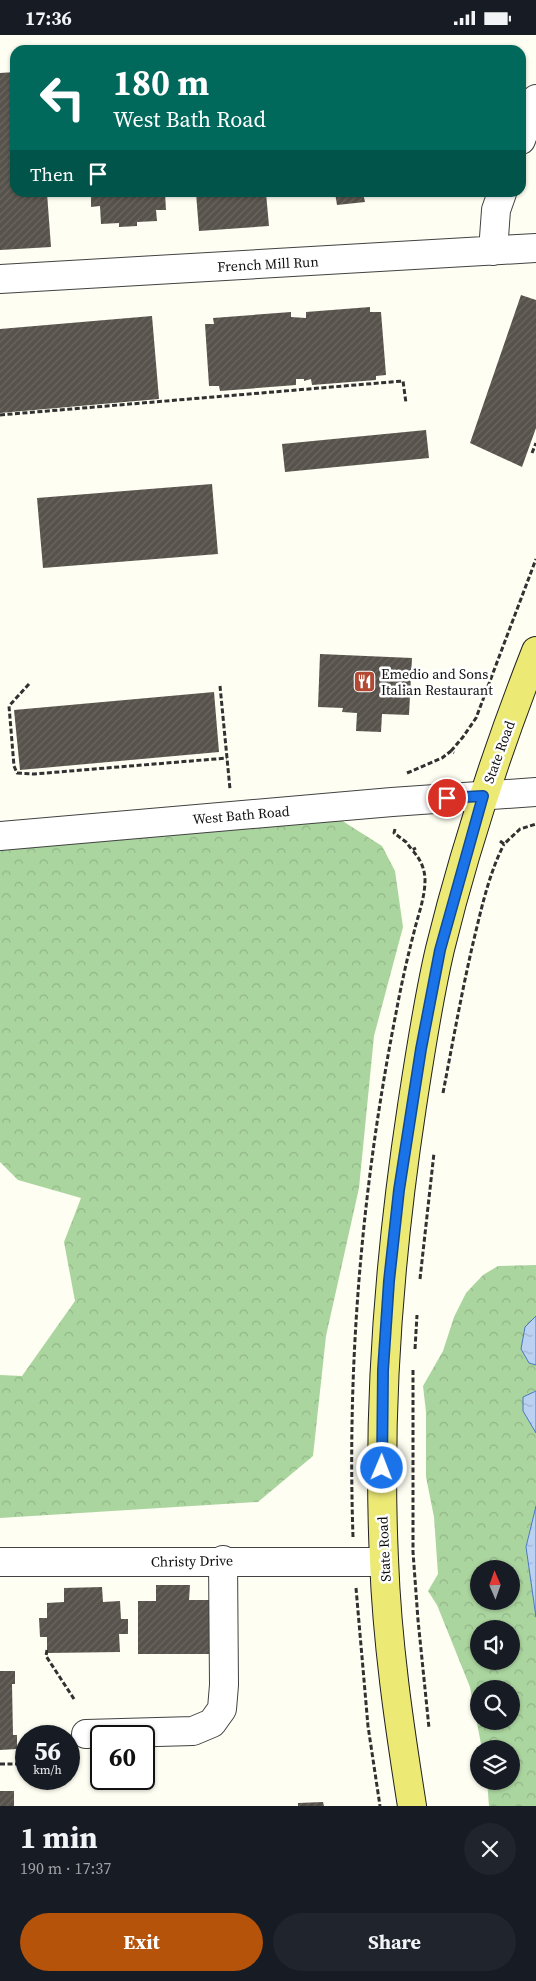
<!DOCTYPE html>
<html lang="en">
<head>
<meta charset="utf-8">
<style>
  body { margin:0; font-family:"Source Serif 4",serif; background:#20242c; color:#f1f3f6; height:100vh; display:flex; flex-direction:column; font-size:19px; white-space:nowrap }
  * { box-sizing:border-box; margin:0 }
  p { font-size:16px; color:#9ea1a6 }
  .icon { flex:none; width:28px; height:28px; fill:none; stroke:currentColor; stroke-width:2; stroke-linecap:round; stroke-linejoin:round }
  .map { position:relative; height:1771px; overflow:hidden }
  .drawer { display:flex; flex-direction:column; background:#171b24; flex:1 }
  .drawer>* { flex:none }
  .hud { position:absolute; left:10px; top:10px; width:516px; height:152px; border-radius:15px; box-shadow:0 1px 4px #0004; background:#00695c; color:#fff; overflow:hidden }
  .needle { width:32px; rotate:358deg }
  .tools { position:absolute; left:470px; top:1525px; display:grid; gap:10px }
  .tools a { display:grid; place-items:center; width:50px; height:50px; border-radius:50%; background:#171b24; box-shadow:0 1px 4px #0004; font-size:25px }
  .speed { position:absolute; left:15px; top:1690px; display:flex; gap:10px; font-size:25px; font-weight:700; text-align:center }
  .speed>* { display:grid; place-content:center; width:65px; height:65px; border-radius:50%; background:#171b24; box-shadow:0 1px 4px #0004; line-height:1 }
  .speed small { font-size:12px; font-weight:400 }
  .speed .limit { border:2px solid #111; border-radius:8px; background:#fff; color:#111 }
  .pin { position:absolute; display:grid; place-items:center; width:42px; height:42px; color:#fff; margin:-21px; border:2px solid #fff; border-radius:50%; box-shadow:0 1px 5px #0007 }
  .me { position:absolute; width:55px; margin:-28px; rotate:1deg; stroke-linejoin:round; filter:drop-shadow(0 0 4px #0008) }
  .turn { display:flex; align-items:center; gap:18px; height:105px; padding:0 20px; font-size:22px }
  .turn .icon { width:65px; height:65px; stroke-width:2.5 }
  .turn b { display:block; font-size:35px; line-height:42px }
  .then { display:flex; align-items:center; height:48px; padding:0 20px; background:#0003; gap:10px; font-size:19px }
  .round { display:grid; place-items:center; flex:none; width:52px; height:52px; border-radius:26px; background:#20242c }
  .summary { display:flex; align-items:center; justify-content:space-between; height:85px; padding:0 20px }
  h1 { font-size:30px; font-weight:700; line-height:38px }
  .action { display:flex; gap:10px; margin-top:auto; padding:10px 20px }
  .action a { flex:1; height:58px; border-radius:30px; background:#b45309; color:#fff; font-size:20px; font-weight:700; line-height:58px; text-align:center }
  .action a+a { background:#20242c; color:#f1f3f6 }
  .status { display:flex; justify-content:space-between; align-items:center; height:35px; padding:0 25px; background:#171b24; direction:ltr }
  .status svg { height:14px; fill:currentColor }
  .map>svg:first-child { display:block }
  .forest { fill:url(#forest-crowns); fill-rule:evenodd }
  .water { fill:url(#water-ripples); stroke:#4977c1 }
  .building { fill:url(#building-hatch) }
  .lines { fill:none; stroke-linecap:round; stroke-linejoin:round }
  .minor-casing { stroke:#424242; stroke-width:30 }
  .major-casing { stroke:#202020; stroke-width:30 }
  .path { stroke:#313131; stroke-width:3; stroke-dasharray:5 2.5; stroke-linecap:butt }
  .minor { stroke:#fff; stroke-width:28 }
  .major { stroke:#ece974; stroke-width:28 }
  .route-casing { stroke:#114b97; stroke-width:12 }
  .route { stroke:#1a73e8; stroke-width:9 }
  .labels { text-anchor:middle; stroke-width:5; stroke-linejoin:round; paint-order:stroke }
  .street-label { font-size:14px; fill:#0f0f0f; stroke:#fff }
  .poi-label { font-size:14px; fill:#0f0f0f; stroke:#fff; text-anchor:start }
</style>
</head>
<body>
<div class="status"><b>17:36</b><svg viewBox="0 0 49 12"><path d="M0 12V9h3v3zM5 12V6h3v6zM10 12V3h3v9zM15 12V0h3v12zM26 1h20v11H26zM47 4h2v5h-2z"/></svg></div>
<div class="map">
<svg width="536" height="1771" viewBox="0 0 536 1771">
  <defs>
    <pattern id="forest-crowns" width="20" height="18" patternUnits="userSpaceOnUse" patternTransform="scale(1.25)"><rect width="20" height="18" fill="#abd59f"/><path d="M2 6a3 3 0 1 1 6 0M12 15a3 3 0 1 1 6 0" fill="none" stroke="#92b688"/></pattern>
    <pattern id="water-ripples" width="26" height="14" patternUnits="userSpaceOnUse" patternTransform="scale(1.25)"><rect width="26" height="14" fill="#bbd1f1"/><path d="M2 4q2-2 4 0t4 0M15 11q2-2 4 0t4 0" fill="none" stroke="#a0b2cd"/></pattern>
    <pattern id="building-hatch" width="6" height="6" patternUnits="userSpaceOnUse" patternTransform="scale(1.25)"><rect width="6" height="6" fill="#57534c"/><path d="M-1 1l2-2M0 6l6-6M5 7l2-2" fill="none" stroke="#6a6761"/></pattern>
  </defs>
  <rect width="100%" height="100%" fill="#fefef2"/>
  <path class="forest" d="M322,773L382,811L395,836L403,892L374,1001L359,1153L326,1301L313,1421L258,1467L0,1483V1340L22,1341L75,1266L64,1207L81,1163L18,1145L0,1127V801Z
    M536,1230V1356H534L523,1376L536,1398V1471L526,1512L536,1582V1771H489L487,1746H511V1714H482L470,1652L437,1570L428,1556L438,1539L434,1482L426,1442V1377L423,1351L443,1316L454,1282L466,1258L483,1240L498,1231ZM479,1534H511V1566H479ZM479,1594H511V1626H479ZM479,1654H511V1686H479Z"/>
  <path class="water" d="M536,1281V1330L529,1328L521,1314L525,1292Z
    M536,1356V1398L523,1376V1362Z
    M536,1471V1582L526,1512Z"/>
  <path class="building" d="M15,37V158H47L51,212L0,215V38Z
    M91,158H165L166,175H156L157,186L137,187V191L119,192V188L101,189L100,171L91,172Z
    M196,158H266L269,191L199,196Z
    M335,158H363L365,167L337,170Z
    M521,260L536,265V393L522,432L470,408Z
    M370,272V277H381L386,340L376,341V345L312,350L311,344L304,346V344H296V350L220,356L219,351H209L205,289H214L213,283L291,277V282L306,283V277Z
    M152,281L159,364L0,378V294Z
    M426,395L429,423L285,437L282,409Z
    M212,449L218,519L43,533L37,463Z
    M320,619L412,623L409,680L382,679L381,697L356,696L357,678L342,677L343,673L318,672Z
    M214,657L219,717L20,735L14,675Z
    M156,1550H190L189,1565H210L211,1619H138V1566H156Z
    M102,1552L103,1567L120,1566L121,1584H128V1599H119L120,1617L47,1618V1602H40L39,1583H47V1568L64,1567V1553Z
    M0,1636H15V1649H12L13,1700H17V1714L0,1715Z
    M0,1756H14V1771H0Z
    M323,1767L324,1771H298V1768Z"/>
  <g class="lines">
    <defs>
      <path id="minor" d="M521,105L536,64
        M493,216L496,175L502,158
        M0,244L536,213
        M0,801L392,767L536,757
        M0,1527H384
        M86,1699L193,1696L212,1688L222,1674L224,1650L223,1525"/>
      <path id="major" d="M412,1771C399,1689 387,1607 384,1524C377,1371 389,1222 412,1071C420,1019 428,965 440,914C465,812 498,713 536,616"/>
    </defs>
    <use href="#minor" class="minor-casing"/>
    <use href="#major" class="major-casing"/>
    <path class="path" d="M0,380L403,346L406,368
      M532,418L536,408
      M29,649L9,671L14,731L17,738L34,739L227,723
      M220,651L230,754
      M451,716L463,702L476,683L536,524
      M407,738L442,723L451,716L454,718
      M395,794L394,798L406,807L412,815L416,813
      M500,806L504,809L520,794L536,789
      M443,1058C453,1006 462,955 474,904C482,871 489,839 504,809
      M420,1244L434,1118
      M415,1314L417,1280
      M413,1335V1517L418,1585L429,1693
      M353,1502C347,1326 362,1151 396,978C401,951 407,924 414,897C418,880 425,863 425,845C425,834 420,823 412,815
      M356,1553L368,1691L380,1771
      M47,1615L46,1621L74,1664
      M0,1729H26"/>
    <use href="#minor" class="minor"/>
    <use href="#major" class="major"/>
  </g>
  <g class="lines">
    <defs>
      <path id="route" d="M382,1433L383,1335L389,1246L399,1155L421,1014L440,915L483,761L447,763"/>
    </defs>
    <use href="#route" class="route-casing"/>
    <use href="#route" class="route"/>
  </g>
  <defs>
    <symbol id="restaurant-square" viewBox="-11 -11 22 22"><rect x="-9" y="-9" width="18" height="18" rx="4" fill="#b34933" stroke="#fff"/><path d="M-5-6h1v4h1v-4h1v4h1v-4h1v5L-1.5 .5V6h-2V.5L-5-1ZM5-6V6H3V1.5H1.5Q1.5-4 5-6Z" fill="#fff"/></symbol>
  </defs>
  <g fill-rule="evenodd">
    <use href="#restaurant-square" x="352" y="634" width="25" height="25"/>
  </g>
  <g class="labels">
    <g class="street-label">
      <text transform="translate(268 229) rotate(-3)" y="5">French Mill Run</text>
      <text transform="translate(499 717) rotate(-70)" y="5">State Road</text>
      <text transform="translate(241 780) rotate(-5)" y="5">West Bath Road</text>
      <text transform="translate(384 1514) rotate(-93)" y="5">State Road</text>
      <text transform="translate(192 1526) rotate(-1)" y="5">Christy Drive</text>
    </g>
    <g class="poi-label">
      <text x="381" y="644">Emedio and Sons<tspan x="381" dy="16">Italian Restaurant</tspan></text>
    </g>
  </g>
</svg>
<div class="tools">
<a><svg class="needle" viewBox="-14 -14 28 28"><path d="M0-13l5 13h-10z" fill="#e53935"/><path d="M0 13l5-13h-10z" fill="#9ea1a6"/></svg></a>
<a><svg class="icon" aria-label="sound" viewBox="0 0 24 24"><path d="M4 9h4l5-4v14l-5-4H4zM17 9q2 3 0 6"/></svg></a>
<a><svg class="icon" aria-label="search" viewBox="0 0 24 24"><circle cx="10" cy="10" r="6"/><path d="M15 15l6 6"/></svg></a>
<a><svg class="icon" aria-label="layers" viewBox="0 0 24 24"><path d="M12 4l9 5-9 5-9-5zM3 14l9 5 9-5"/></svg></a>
</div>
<div class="speed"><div>56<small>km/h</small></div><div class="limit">60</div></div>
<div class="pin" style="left:447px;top:763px;background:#d93025"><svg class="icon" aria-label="arrive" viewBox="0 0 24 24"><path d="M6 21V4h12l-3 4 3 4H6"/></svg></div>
<svg class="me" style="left:382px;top:1433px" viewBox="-20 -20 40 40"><circle r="17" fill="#1a73e8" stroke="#fff" stroke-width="3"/><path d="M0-11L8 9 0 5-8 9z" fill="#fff"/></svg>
<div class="hud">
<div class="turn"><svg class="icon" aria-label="left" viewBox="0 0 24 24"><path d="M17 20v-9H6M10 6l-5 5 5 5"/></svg><div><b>180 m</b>West Bath Road</div></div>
<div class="then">Then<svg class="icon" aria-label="arrive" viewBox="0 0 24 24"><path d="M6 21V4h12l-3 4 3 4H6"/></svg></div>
</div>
</div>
<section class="drawer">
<div class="summary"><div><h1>1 min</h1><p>190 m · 17:37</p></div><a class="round"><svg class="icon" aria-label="close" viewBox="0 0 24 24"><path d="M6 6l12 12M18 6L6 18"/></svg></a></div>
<div class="action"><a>Exit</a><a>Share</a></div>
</section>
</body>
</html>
